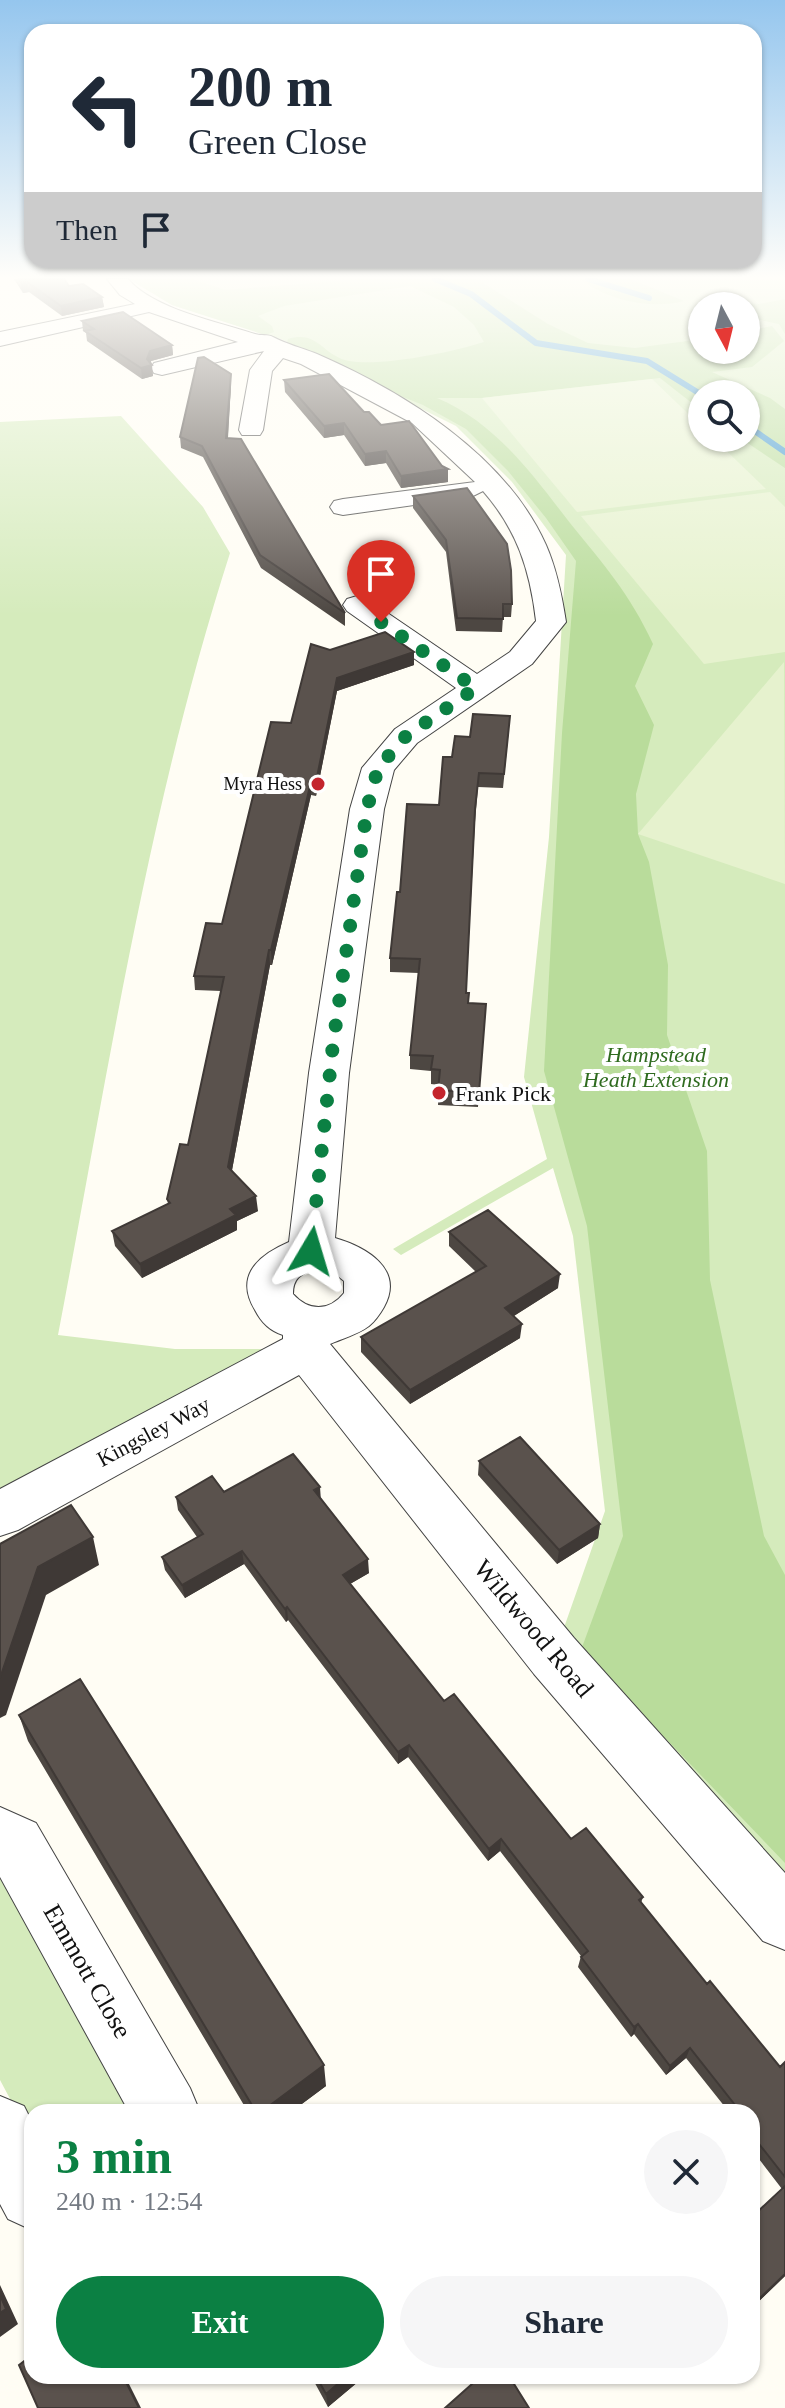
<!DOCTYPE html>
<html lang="en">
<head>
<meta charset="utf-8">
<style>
  body { margin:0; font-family:"Times New Roman",serif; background:#f6f6f7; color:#1f2937; height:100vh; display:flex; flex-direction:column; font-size:30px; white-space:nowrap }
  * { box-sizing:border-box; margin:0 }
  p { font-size:26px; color:#747a83 }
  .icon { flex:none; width:44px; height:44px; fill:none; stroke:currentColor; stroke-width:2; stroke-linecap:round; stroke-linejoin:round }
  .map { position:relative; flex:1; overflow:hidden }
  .drawer { position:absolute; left:24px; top:2104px; width:736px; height:280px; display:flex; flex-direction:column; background:#fff; border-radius:24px; box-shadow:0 2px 6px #0004 }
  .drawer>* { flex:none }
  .hud { position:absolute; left:24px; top:24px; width:738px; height:244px; border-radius:24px; box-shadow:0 2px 6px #0004; background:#fff; color:#1f2937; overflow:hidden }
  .needle { width:52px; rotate:173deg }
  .controls { position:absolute; left:688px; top:292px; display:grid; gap:16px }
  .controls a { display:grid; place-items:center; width:72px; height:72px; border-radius:50%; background:#fff; box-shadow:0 2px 6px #0004; font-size:40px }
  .pin { position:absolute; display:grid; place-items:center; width:68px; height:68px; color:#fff; margin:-82px -34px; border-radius:50% 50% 50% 0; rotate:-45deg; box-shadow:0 0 8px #0007 }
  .pin .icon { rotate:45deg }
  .me { position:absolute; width:88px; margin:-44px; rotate:7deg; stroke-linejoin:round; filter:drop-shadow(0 0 6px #0008) }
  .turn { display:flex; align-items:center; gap:28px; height:168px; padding:0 32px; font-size:36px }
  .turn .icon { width:104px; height:104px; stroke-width:2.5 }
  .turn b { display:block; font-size:56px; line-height:68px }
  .then { display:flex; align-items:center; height:76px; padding:0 32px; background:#0003; gap:16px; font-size:30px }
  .round { display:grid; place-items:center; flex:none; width:84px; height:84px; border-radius:42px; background:#f6f6f7 }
  .overview { display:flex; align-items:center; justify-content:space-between; height:136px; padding:0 32px }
  h1 { font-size:48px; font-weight:700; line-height:60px; color:#0b8043 }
  .cta { display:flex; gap:16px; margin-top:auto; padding:16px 32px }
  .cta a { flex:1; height:92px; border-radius:48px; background:#0b8043; color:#fff; font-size:32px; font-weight:700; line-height:92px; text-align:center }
  .cta a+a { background:#f6f6f7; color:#1f2937 }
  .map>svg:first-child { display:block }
  .green { fill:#d5ebbc; fill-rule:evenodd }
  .forest { fill:#b9dc9b }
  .pitch { fill:#e6f2ce }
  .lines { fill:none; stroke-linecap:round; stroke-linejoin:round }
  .stream { stroke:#3e97cf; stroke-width:6 }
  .minor-casing { stroke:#444; stroke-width:2 }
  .minor { fill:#fff; fill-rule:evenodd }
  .wall { fill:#4d4742 }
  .shaded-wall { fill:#3f3936 }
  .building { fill:#5a524d; stroke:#3f3936; stroke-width:2 }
  .route { stroke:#0b8043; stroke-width:14; stroke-dasharray:0 25.2 }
  .poi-dot { fill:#c4252e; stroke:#fff; stroke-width:3 }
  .labels { text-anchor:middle; stroke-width:8; stroke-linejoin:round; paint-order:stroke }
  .far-poi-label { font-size:18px; fill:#111; stroke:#fff; text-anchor:end }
  .park-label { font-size:22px; font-style:italic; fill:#2f6b1f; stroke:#fff }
  .poi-label { font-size:22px; fill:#111; stroke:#fff; text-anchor:start }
  .street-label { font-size:22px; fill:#111; stroke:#fff }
  .near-street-label { font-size:26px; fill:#111; stroke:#fff }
</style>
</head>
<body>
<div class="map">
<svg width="785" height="2408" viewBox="0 0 785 2408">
  <rect width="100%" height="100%" fill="#fffdf4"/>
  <path class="green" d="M129,279H785V1919L554,1656L605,1511L573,1236L553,1168L401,1255L393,1249L547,1159L524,1077L549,837L566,555L512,482L456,426L283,340L172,305ZM702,306H746V350H702ZM702,394H746V438H702Z
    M121,416L203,507L230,553C148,808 108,1073 58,1335L175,1349H306L0,1514V422Z
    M0,1854L143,2112H32V2140L0,2080Z"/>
  <path class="forest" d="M129,279H192L226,290L360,279H477L548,324L588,343L635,348L702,339V350H746V331L772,326L784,341L752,367L712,372L770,398L785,409V468L740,438H746V394H702V411L660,378L482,398H437C496,423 532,474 570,523C604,565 630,594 653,644L635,686L654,725L636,794L638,834L649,862L668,965L667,1035L707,1151L710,1280L764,1536L785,1575V1863L581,1650L623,1536L587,1226L544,1071L562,733L576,561L546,518L508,471L466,429L423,405L371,384L287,343L288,339C319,330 322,356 349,361C381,367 453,352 484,342L474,325L454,307L410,286L284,306L258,316L272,326L274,332L265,335L172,305Z
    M580,279H631L684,301C650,310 607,300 580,279Z
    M785,299V334L779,324L746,317V306H728L733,302L759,304Z"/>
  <path class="pitch" d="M652,379L702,427V438H713L766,489L577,512L482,398Z
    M770,492L785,507V652L704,664L581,516Z
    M784,662L785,884L638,834Z"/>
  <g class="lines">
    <path class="stream" d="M435,279L471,294L536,343L647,361L702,395
      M588,279L649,298
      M746,425L785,452"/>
    <defs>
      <path id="minor" d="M107,279H128C153,309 219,322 255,334C261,336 268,334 273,337C286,344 302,348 317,354C404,392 506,455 546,545C557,570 562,596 566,622L532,664L417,743L394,770L384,809L349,1073L335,1238C366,1247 405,1269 384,1307C380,1314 375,1321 369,1326C357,1335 341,1339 330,1344L574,1638L785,1873V1950L763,1941L534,1674L299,1375L18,1530L0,1536V1489L283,1339V1335C270,1331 261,1322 255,1310C234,1275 259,1255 289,1242L309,1073L350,809L362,768L395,729L456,688L347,611L343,605L347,599L357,596L367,599L477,674L510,652L536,621C530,570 517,530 483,491L471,497L343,515L334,513L330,507L334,501L343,499L475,482L412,423L301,364L283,358L272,371L263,430L260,435H242L239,430L250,370L264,351L162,375L154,373L151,368L154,363L238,342L149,312L0,346V332L135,304L120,295ZM315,1268L334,1273L344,1281V1293C329,1312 308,1311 293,1294C293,1277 302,1274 315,1268Z
        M0,1807L36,1823L190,2088L200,2112H129L0,1877Z
        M0,2096L24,2106L32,2122V2230L8,2219L0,2204Z"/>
    </defs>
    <use href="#minor" class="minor-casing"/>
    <use href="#minor" class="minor"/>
  </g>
  <path class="wall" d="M14,279H64L69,286L102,297L104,307L62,316L29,292L23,293Z
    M82,321L172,345L173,355L151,361L153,376L142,379L87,341L86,333L83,331Z
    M231,374V385L228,438L345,613V626L261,568L203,457L181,448L180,437Z
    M284,380L364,412L381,425L448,482L401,488L386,463L365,466L344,435L324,438L285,392Z
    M413,496L512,604L511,617H503L502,632L456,631L446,552L413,508Z
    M330,650L414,665L337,691L316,796L311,795L272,965H270L232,1170L258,1211L237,1221V1230L142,1278L115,1246L112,1231L168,1204L167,1199L188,1145L221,991L195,990L194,976L222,924L291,723Z
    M509,729L503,788L478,787L475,822L466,993L468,1003L486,1004L478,1107L438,1105L439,1085L431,1084V1071L410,1069V1055L419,973L390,972V958L400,892L439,805L452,757L470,737Z
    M449,1232L558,1288L514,1316L520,1338L410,1404L361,1352V1337L476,1272L449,1246Z
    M479,1461L600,1524L598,1538L557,1564L478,1475Z
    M224,1492L321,1498L369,1573L350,1584L444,1701L571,1839L643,1897L641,1903L707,1984L780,2067L785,2062V2276L752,2308V2217L782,2189L752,2150V2112H729L686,2058L666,2075L634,2034L631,2037L578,1967L581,1956L500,1851L488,1861L408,1757L398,1764L288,1620L286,1622L244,1564L185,1598L165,1570L162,1557L197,1537L178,1510L176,1497Z
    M19,1715L326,2086L291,2112H248L28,1741Z
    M311,2376H365L328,2407Z"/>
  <path class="shaded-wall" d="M21,282H27L29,292L23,293Z
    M102,297L104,307L62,316L61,306Z
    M172,345L173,355L151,361L150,366L152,365L153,376L142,379L141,368L147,359L150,351Z
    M231,374V385L227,450L226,438Z
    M344,423V435L324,438V426Z
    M386,451V463L365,466V454Z
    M448,469V482L401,488V476Z
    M414,652V665L337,691L316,796V782L337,678Z
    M311,782V795L272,965L271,950Z
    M269,950L270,965L230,1181L228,1167Z
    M256,1196L258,1211L237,1221V1230L142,1278L140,1264L230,1209Z
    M560,1274L558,1288L504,1322L505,1308Z
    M522,1324L520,1338L410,1404V1390Z
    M320,1487L321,1501L314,1490Z
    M600,1524L598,1538L557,1564L559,1550Z
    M93,1537L99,1565L46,1595L6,1715L0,1718V1678L38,1567Z
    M242,1551L244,1564L185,1598L182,1585Z
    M368,1559L369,1573L343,1588V1575Z
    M287,1607L288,1620L286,1622L285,1609Z
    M409,1745L408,1757L398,1764V1752Z
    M501,1839L500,1851L488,1861L489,1849Z
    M638,2024L634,2034L631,2037L634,2027Z
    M690,2048L686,2058L666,2075L670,2066Z
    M324,2065L326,2086L291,2112H261Z
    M785,2274V2276L752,2308L757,2301Z
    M0,2285L18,2324L0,2337Z
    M123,2376H125L141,2408H139Z
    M347,2376H365L328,2407L326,2394Z"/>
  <path class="building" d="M19,279H64L69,286L83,284L102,297L61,306L27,282H21Z
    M123,312L172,345L150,351L147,359L152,365L141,368L85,331L94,329L82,321Z
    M204,357L231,374L226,438L241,439L345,613L260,555L202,446L180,437L198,358Z
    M329,374L364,412H369L381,425L409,421L442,466L448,469L401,476L386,451L365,454L344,423L324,426L284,380Z
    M467,488L507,544L511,570L512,604H503V619L457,618L446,540L413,496Z
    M385,632L414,652L337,678L316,782H311L271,950H269L228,1167L256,1196L230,1209L236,1215L140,1264L112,1231L170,1203L167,1199L180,1144L188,1145L224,977L194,976L206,923L222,924L271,722L291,723L311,644L330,650Z
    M473,714L510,716L504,774L479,773L475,809L466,993H469L468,1003L486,1004L479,1093L438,1090L440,1070L431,1069L433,1056L410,1055L420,959L390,958L397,892H400L407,804L439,805L443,757H452L455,736L470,737Z
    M488,1210L560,1274L505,1308L522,1324L410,1390L361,1337L486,1266L449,1232Z
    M520,1437L600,1524L559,1550L479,1461Z
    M293,1454L320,1487L314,1490L368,1559L343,1575L444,1701L454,1694L571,1839L586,1828L643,1897L639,1900L707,1984L710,1981L780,2067L785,2062V2177L752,2135V2112H734L732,2109L735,2105L690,2048L670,2066L638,2024L634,2027L581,1957L588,1951L501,1839L489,1849L409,1745L398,1752L287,1607L285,1609L242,1551L182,1585L162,1557L203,1534L176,1497L212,1476L224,1492Z
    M71,1505L93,1537L38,1567L0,1678V1544Z
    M80,1679L324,2065L261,2112H256L19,1715Z
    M785,2186V2274L757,2301L752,2294V2217Z
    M0,2295L6,2309L0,2313Z
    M32,2355V2376H123L139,2408H38L19,2365Z
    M316,2376H347L326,2394Z
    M481,2376H509L529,2408H445Z"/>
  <linearGradient id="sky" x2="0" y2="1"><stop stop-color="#95c6ee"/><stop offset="0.45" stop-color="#fffefa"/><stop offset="1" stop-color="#fffefa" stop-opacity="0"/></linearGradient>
  <rect width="785" height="616" fill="url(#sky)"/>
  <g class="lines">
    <path class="route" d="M311,1251L333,1044L367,809L378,768L406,736L476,688L381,622"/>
  </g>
  <g class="poi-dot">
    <circle cx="318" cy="784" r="8"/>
    <circle cx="439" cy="1093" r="8"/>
  </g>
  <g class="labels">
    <g class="far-poi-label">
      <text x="302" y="790">Myra Hess</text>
    </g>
    <g class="park-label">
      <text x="656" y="1062">Hampstead<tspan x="656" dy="25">Heath Extension</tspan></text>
    </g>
    <g class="poi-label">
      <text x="455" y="1101">Frank Pick</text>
    </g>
    <g class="street-label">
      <text transform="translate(153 1431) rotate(-28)" y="8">Kingsley Way</text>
    </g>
    <g class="near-street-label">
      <text transform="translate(534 1628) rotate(50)" y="9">Wildwood Road</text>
      <text transform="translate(88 1971) rotate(60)" y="9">Emmott Close</text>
    </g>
  </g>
</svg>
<div class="controls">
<a><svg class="needle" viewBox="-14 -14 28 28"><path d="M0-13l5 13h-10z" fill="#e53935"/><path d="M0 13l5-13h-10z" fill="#747a83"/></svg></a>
<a><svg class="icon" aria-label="search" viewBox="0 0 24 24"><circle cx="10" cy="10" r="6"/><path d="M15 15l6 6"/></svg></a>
</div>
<div class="pin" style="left:381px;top:622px;background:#d93025"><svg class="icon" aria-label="arrive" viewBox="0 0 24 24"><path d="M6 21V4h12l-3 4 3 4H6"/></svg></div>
<svg class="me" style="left:311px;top:1251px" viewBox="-20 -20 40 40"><path d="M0-17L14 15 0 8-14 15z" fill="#0b8043" stroke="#fff" stroke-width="4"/></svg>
<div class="hud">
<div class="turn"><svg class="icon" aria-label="left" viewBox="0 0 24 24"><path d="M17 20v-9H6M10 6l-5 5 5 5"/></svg><div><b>200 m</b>Green Close</div></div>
<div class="then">Then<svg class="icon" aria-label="arrive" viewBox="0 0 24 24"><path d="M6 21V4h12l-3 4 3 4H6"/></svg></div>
</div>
<section class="drawer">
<div class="overview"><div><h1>3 min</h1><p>240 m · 12:54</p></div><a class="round"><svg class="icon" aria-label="close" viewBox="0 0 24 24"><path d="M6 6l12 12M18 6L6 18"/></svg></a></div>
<div class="cta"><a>Exit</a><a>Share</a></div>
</section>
</div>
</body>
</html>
